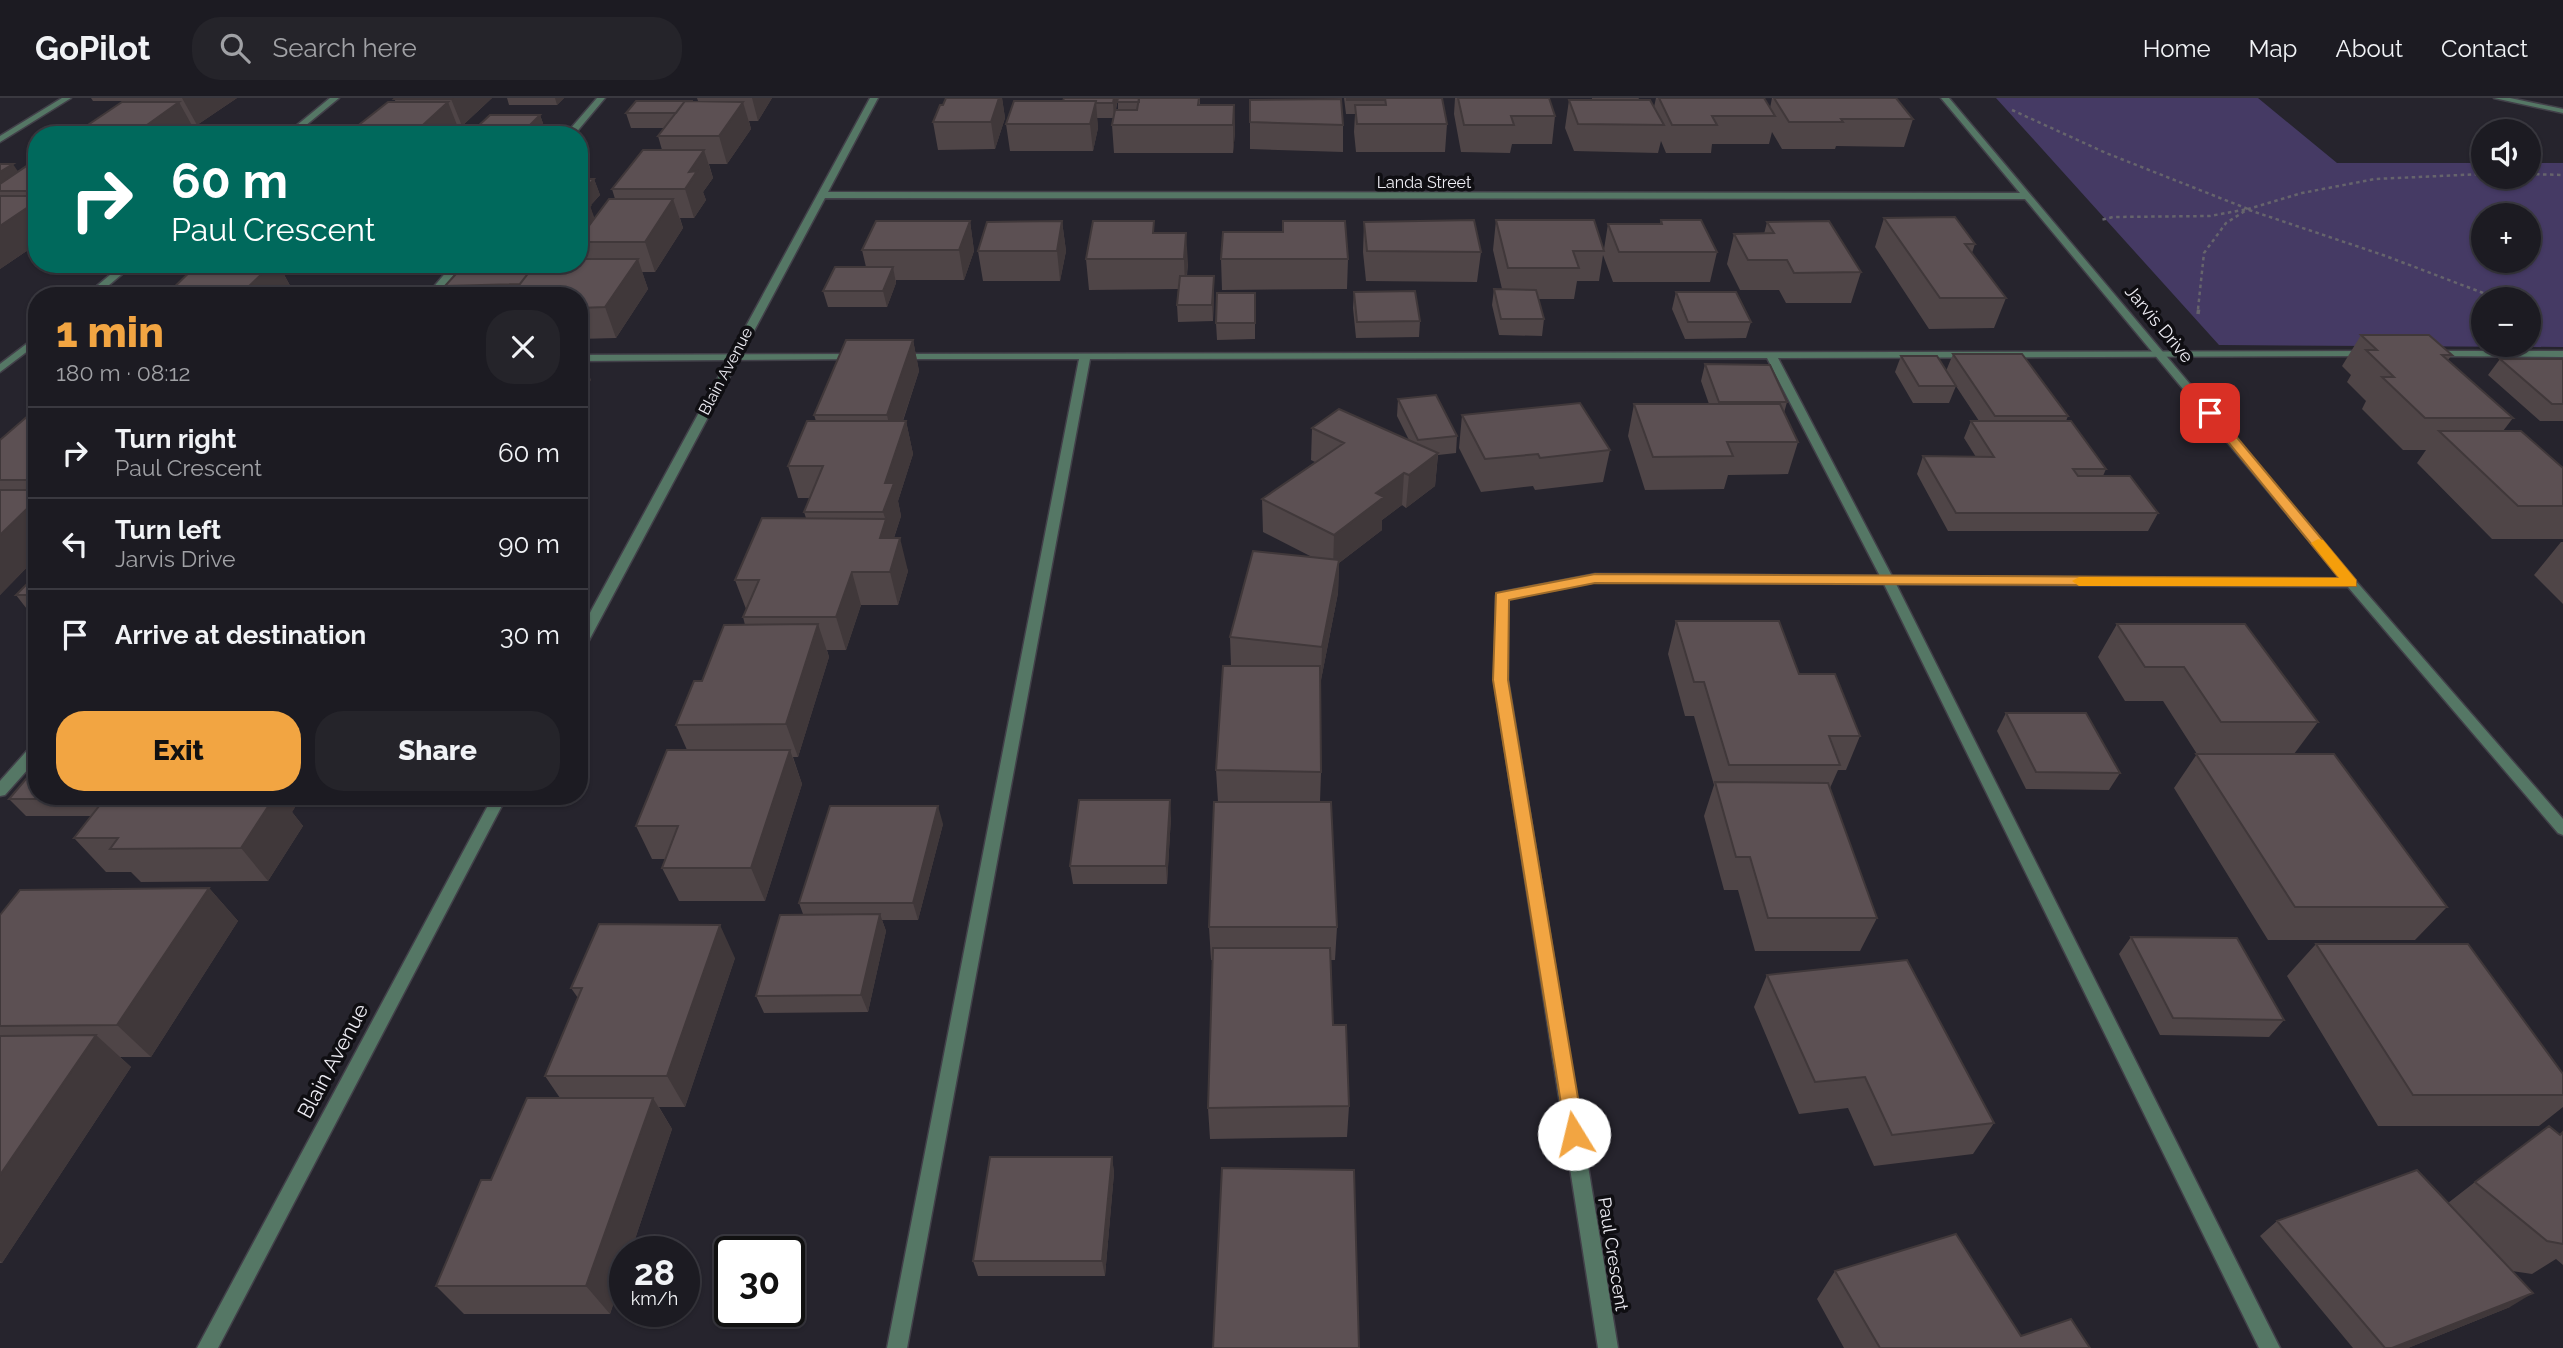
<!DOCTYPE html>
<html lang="en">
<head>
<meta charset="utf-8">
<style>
  body { margin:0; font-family:Raleway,sans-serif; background:#25242a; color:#f1f3f6; height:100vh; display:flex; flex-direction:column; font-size:26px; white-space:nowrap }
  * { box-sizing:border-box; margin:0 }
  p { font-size:23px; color:#a0a1a5 }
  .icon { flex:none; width:38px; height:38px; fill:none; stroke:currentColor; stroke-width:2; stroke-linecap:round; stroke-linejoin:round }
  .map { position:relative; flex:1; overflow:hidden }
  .details { position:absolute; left:28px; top:189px; width:560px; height:518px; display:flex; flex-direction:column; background:#1c1b22; border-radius:28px; box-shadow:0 2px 5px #0004,0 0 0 2px #3a3940 }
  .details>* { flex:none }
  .top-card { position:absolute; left:28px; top:28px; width:560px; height:147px; border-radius:28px; box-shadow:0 2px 5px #0004,0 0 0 2px #3a3940; background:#00695c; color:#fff; overflow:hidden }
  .tools { position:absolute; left:2471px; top:21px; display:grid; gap:14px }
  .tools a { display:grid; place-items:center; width:70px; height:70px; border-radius:50%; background:#1c1b22; box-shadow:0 2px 5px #0004,0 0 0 2px #3a3940; font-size:35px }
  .speed { position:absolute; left:609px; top:1138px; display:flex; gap:14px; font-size:35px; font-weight:700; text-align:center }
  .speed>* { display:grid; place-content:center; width:91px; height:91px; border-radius:50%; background:#1c1b22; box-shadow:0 2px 5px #0004,0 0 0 2px #3a3940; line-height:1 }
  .speed small { font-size:18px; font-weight:400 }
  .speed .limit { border:4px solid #111; border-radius:10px; background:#fff; color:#111 }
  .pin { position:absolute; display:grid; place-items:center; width:60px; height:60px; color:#fff; margin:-30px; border-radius:14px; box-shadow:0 4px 10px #0006 }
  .me { position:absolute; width:77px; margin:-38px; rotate:351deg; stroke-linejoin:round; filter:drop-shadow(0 0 5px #0008) }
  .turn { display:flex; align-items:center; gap:24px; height:147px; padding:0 28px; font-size:32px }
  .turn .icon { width:91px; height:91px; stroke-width:2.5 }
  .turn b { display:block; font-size:49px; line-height:60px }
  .round { display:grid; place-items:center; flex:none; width:74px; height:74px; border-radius:28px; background:#25242a }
  .summary { display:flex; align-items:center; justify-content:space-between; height:119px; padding:0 28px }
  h1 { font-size:42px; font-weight:800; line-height:52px; color:#f2a542 }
  .primary-button { display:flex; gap:14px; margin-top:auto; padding:14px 28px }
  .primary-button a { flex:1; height:80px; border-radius:28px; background:#f2a542; color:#111; font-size:28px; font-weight:800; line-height:80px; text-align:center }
  .primary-button a+a { background:#25242a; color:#f1f3f6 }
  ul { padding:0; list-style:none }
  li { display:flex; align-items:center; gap:21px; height:91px; padding:0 28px; border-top:2px solid #3a3940 }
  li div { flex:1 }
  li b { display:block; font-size:26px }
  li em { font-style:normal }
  header { display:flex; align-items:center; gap:42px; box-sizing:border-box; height:98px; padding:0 35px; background:#1c1b22; border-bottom:2px solid #3a3940 }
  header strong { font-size:33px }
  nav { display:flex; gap:38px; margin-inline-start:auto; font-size:24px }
  .search { width:490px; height:63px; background:#25242a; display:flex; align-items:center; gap:18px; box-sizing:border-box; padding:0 24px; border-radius:28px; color:#a0a1a5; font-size:26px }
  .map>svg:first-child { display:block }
  .green { fill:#453a64; fill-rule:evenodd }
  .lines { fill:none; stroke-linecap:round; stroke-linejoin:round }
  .lane-casing { stroke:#424049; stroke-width:3 }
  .street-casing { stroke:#424049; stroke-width:3 }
  .path-far1 { stroke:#66646c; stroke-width:2.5; stroke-dasharray:3.5 3.5; stroke-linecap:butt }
  .path { stroke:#66646c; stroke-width:3.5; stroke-dasharray:4.5 4.5; stroke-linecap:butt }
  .lane { fill:#557765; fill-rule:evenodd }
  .street { fill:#557765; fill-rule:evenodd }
  .wall { fill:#4f4547 }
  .shaded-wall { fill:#40383a }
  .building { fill:#5c5053; stroke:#40383a; stroke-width:2 }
  .route { fill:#f2a542; stroke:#9d6b2b; stroke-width:2 }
  .slow { fill:#f59e0b }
  .labels { text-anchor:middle; stroke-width:7; stroke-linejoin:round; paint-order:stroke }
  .far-street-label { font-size:16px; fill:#edecf3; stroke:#0f0e12 }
  .street-label { font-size:18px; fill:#edecf3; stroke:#0f0e12 }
  .near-street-label { font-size:21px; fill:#edecf3; stroke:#0f0e12 }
</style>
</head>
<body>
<header>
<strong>GoPilot</strong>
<div class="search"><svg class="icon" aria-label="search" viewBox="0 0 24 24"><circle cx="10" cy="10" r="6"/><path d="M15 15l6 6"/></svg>Search here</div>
<nav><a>Home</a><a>Map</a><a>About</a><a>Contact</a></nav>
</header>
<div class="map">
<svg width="2563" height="1250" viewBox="0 0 2563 1250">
  <rect width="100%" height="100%" fill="#26242d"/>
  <path class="green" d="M1996,0H2258L2337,65H2483V79H2529V65H2563V249L2219,247ZM2483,117H2529V163H2483ZM2483,201H2529V247H2483Z"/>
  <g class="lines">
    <defs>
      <path id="lane" d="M62,0H71L0,44V38Z
        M597,0H605L574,37H565Z
        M2494,0H2510L2563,11V15Z
        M453,166H463L436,198H426Z
        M2366,253L2371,256L2370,258L1778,260L1894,482L2280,1250H2259L1882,482L1767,260L1090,261L907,1250H887L1079,261H899L894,258L895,256Z
        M2432,253H2563V259L2428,258L2427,256Z
        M858,256L863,259L862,261L579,263V257Z
        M37,646V661L5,697L0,698V683L32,647Z"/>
      <path id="street" d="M330,0H339L294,37H285Z
        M870,0H878L828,94L2020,95L1941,0H1949L2355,482L2563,721V737L2558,735L2348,489L1595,484L1508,501V582L1618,1250H1598L1494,582L1496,498L1497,495L1595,476L2341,481L2025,101L825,100L586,548L579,552V535Z
        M123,166H134L96,198H85Z
        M37,238V246L0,274V266Z
        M493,698H507L218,1250H197Z"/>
    </defs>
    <use href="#lane" class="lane-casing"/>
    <use href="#street" class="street-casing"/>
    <path class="path-far1" d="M2012,12L2106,55L2248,111L2210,118L2113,119L2101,122
      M2529,76L2563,77
      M2249,112L2383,157L2499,201
      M2198,211L2204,155L2226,125L2248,111L2302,95L2375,81L2483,76"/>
    <path class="path" d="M2198,216L2199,209"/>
    <use href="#lane" class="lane"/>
    <use href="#street" class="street"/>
  </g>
  <path class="wall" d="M91,0H237L197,27H192L194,31L130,3H93Z
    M395,0H492L462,28H457L459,32L454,37H346L396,4L394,1Z
    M507,0H564L557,7H509Z
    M697,0H772L758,23H749L751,31L727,66H709L713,80L703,94L706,102L694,120H680L683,130L655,174H642L648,191L616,240L579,241V198H431L447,192L445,188L579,166V81H594L600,97L590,108L594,121L615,101L612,91L662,52L658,38L664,30H631L626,15L698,3Z
    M940,0H1002L1005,20L995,51L938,52L933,24L943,7L946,0Z
    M1118,0H1200V7H1234L1235,34L1233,55H1114L1112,27L1114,20H1097L1098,30L1093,53H1010L1006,26L1063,3L1118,0L1116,12H1118Z
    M1344,0H1442L1447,26L1445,54H1356L1354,34L1355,16H1346Z
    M1455,0H1549L1555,18L1552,46H1512L1510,55L1461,54L1454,16Z
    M1592,0H1639L1638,2L1654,9L1656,0H1764L1770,10L1772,0H1896L1913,21L1904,49L1836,48L1835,51H1782L1772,34L1769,46H1712L1711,55H1666L1661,43L1658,55L1574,53L1565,30L1569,2H1592Z
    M540,17L545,31L540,37H479L476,30Z
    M1250,24L1343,27V54L1250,51Z
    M37,61V146L0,171V66L18,73Z
    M1884,120L1975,146L1972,155L2006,200L1994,230L1929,231L1875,149Z
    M1496,122L1604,151L1608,126H1660L1661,122L1717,154L1710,184H1613L1603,157L1599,183H1577L1574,201H1538L1544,221L1542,238L1499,237L1492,207L1494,191H1502L1493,152Z
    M970,123L974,153L964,182H896V185L887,209H828L823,193L866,169L862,152Z
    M1062,123L1066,153L1060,183H983L978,153Z
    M1364,124L1481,154L1477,184L1366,183L1363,154Z
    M1767,124L1861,174L1851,205H1786L1779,192H1740L1727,166L1734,136H1764Z
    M1283,134L1348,161L1347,191L1222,192L1221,161Z
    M1155,135L1188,165L1187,178H1214V194L1213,223L1178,224L1177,207L1178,191L1089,192L1086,161Z
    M198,166H323L321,169H280L293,193Z
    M353,166H427L418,176L358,177Z
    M1354,194L1420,223L1419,239L1356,240L1353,210Z
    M1676,194L1751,224L1746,240L1685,241L1672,211Z
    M1255,195V241L1217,242L1216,225Z
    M2361,237L2452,257L2448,262L2513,320L2503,333L2563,370V441H2492L2417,365L2426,352H2403L2362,311L2366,303L2347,284L2351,277L2342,268Z
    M913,242L919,273L903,323H906L913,356L898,403L901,418L894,440L908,473L898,507H861L846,552H827L829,559L798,659H793L802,686L765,803H679L662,770L665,761H652L636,728L687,652L676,627L702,583L745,527L743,519L746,511L735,482L806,420L804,414L810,400H798L788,368L816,323L814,317Z
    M1953,256L2068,318L2066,323L2106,371L2103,378L2158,415L2148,433H1948L1917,376L1923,358L1976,359L1964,340L1971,323H1979L1946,273Z
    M1901,258L1956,288L1949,305H1913L1895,274Z
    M2500,261H2563V323H2540L2488,277Z
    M1705,266L1787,304L1784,315L1798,344L1788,376L1728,377L1724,391L1645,392L1628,338L1634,306H1709L1701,283Z
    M1398,301L1457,338L1456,355L1438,357L1435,388L1406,410L1402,407L1382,422V432L1339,465L1338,495L1321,582H1320L1321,674L1320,704L1337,829L1335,862H1331L1333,927L1349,1008L1347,1039L1210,1041L1208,1010L1213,862H1211L1209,829L1218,704L1216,672L1231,568L1230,539L1312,459L1263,434L1262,401L1315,364L1311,362L1312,330L1409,342L1397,318Z
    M37,310V459L0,497V342Z
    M1462,317L1610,352L1603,384L1535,392L1533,388L1481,394L1459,350Z
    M2561,444H2563V506L2534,477Z
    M37,476V515H30L16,497Z
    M1676,523L1799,576L1860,638L1846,672H1838L1830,690L1877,820L1860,853H1755L1738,792H1724L1704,718L1714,687L1694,618H1685L1668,556Z
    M2117,526L2318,624L2294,656L2447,809L2415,842H2268L2174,690L2197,656L2163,603H2125L2098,559Z
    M2006,615L2120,675L2109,692L2026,691L1997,633Z
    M37,698H302L292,714L303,728L268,783L141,784L131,774H106L74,740L91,718H26L9,701Z
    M1171,719L1167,786H1073L1070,768Z
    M943,726L918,822H882L886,833L868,914L764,915L756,898L803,816L799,805Z
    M209,790L238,823L151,959H120L131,969L2,1165H0V817Z
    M2131,839L2284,922L2269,939L2160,937L2119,856Z
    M2316,846L2563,976V1009L2539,1028H2378L2287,878Z
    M735,860L685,1009H659L672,1031L631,1153H625V1171L610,1216H464L436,1188L491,1082L560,1000L545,978L578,900L571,890Z
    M1767,877L1994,1025L1973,1056L1874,1068L1848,1010L1799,1016L1754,909Z
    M2563,1034V1167L2556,1161L2532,1176L2512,1173L2510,1209L2408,1250H2353L2260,1138L2277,1123L2448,1105L2475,1084Z
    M1112,1059L1114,1075L1105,1178H978L973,1163Z
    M1835,1173L2021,1238L2090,1250H1844L1817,1201Z"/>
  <path class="shaded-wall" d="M182,0H237L197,27Z
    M452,0H492L462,28L451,1Z
    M555,0H564L557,7Z
    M752,0H772L758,23Z
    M999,0H1002L1005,20L995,51L991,24Z
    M1114,0H1118L1114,20L1113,5Z
    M1096,3L1098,30L1093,53L1090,26Z
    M179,4L194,31L187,37H133Z
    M448,4L459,32L454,37H412Z
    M743,4L751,31L727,66L719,38Z
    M1234,7L1235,34L1233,55V27Z
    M540,17L545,31L540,37H529L527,30Z
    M704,52L713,80L703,94L706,102L694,120L685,91L689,74Z
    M13,66L23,81L0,93V74Z
    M594,81L600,97L590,108L596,124L583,139L579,128V99Z
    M673,101L683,130L655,174L645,144Z
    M37,103V146L0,171V128Z
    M970,123L974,153L964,182L959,152Z
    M1062,123L1066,153L1060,183L1057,153Z
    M1186,135L1188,165L1185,191L1184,161Z
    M638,161L648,191L616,240L605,209Z
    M272,166H278L293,193L287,198H239Z
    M414,166H427L418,176Z
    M560,166H564L554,198L545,185Z
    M893,169L896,185L887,209L883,193Z
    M1214,178V194L1213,223L1212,207Z
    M913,242L919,273L894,349L887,317Z
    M579,252L591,282L579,302Z
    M906,323L913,356L898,403L901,418L892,445L880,440L886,423L883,414L885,385Z
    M1438,355L1435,388L1406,410L1409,377Z
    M1404,375L1402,407L1382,422V432L1339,465L1338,495L1321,582L1322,549L1333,470L1334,437L1376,395Z
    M37,401V459L0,497V437Z
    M900,440L908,473L898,507L890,474Z
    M852,474L861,507L846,552L836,519Z
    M818,526L829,559L798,659L786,626Z
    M790,652L802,686L765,803L751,770Z
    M260,698H302L292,714L303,728L268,783L241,750Z
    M1170,702L1171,719L1167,786L1166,768Z
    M938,708L943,726L918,822L913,805Z
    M209,790L238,823L151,959L117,927Z
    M880,816L886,833L868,914L861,897Z
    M720,827L735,860L685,1009L667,978Z
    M96,937L131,969L2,1165L0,1163V1077Z
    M653,1000L672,1031L631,1153H625V1171L610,1216L586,1188Z
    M1112,1059L1114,1075L1105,1178L1102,1163Z
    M2533,1195L2510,1209L2408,1250H2392Z"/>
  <path class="building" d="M395,0H452L451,1H394Z
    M946,0H999L991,24H933L940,7H943Z
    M1064,0H1114L1113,5H1096V3H1063Z
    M1118,0H1139V4H1117Z
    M1139,0H1199L1198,7H1234L1233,27H1112L1115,12H1137Z
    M1347,0H1384V2H1347Z
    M1385,0H1442L1447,26H1357L1355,7H1386Z
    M1458,0H1549L1555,18H1511L1514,27H1464Z
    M1659,0H1764L1775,18H1712L1717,27H1672Z
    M1774,0H1896L1913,21H1841L1843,24H1789Z
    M1341,1L1343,27L1250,24V2Z
    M1569,2H1650L1664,27L1578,26Z
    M636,3H693H685L676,15H626Z
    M685,3L743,4L719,38H658Z
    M1014,3H1096L1090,26H1006Z
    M122,4H179L133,37H73Z
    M388,4H448L412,37H346Z
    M490,17H540L527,30H476Z
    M643,52H704L689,74L697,73L685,91H612Z
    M37,61V93H0V86Z
    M0,66H13L0,74Z
    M579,81H594L579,99Z
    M0,98H37V103L0,128Z
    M609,101H673L645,144H579V129H588Z
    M579,108H590L579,122Z
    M1955,119L1975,146H1965L2006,200H1940L1884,120Z
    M1474,122L1481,154L1367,153L1364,124Z
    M1496,122H1594L1604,153H1573L1579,170H1508Z
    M1661,122H1701L1717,154H1619L1608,126H1662Z
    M876,123H970L959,152H862Z
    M1062,123L1057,153H978L987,124Z
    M1093,123H1154L1153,135H1186L1184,161H1086Z
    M1283,123H1345L1348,161H1221L1223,134H1283Z
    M1829,123L1861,174L1794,175L1787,162H1748L1734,136L1774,135L1767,124Z
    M579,161H638L605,209L579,210V198H540L542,196H512L530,173H559L564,166H579Z
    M198,166H272L239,198H165Z
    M465,166H560L555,173H530L520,186L445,188Z
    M835,169H893L883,193H823Z
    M1180,178H1214L1212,207H1177Z
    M1494,191L1536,192L1544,221H1501Z
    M454,192L450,198H431L435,193Z
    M1415,193L1420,223L1357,224L1354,194Z
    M1676,194H1736L1751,224H1688Z
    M1217,195H1255V225H1216Z
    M2361,237H2429L2452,257H2442L2513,320H2425L2382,279H2394L2366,252H2377Z
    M846,242H913L887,317H814Z
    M1953,256H2022L2068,318H1995Z
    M1901,258H1937L1956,288H1919Z
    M2500,261H2563V306H2552Z
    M1705,266L1770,267L1787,304H1719Z
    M1436,297L1457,338L1418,342L1398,301Z
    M1580,305L1610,352L1540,360L1538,356L1485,361L1462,317Z
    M1634,306H1780L1798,344H1727L1733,358L1653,359Z
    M37,310V382H0V342Z
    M1339,311L1438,355L1409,377L1404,375L1376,395L1384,399L1334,437L1262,401L1344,345L1312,330Z
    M807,323H906L885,385H894L883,414H804L823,368H788Z
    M1971,323H2071L2106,371H2073L2078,378H2130L2158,415H1956L1923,358L1994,359Z
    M2439,333H2521L2563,370V408H2518Z
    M0,392H37V401L0,437Z
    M762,420L886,421L880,440H900L890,474H852L836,519H743L759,482H735Z
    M1253,453L1339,462L1322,549L1230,539Z
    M37,476V497H16Z
    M1676,523H1779L1799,576H1835L1860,638H1829L1840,667H1729L1704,584H1694Z
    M818,526L786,626L676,627L694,583H702L724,527Z
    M2117,526H2245L2318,624H2221L2184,569H2145Z
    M1223,568H1320L1321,674L1216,672Z
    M2006,615H2086L2120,675L2036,674Z
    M667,652H790L751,770H662L678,728H636Z
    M2196,656H2334L2447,809H2295Z
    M37,668V698H107L105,701H9Z
    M1715,684L1828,685L1877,820H1768L1750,759H1736Z
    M107,698H275L241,750L110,751L118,740H74Z
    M1079,702H1170L1166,768H1070Z
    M1214,704H1331L1337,829H1209Z
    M830,708H938L913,805H799Z
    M209,790L117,927L0,928V817L20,792Z
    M880,816L861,897L756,898L780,817Z
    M599,826L720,827L667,978H545L582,890H571Z
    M2131,839L2237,840L2284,922L2173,920Z
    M2316,846H2468L2563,976V997H2413Z
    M1213,850H1330L1333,927H1346L1349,1008L1208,1010Z
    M1907,862L1994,1025L1892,1037L1865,979L1815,984L1767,877Z
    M96,937L0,1077V938Z
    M527,1000H653L586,1188H436L481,1082H491Z
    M2549,1028L2560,1037L2563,1034V1146L2547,1143L2475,1084Z
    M990,1059H1112L1102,1163H973Z
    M1222,1070L1354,1072L1359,1250H1213Z
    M2417,1072L2533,1195L2392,1250H2385L2277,1123Z
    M1956,1136L2021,1238L2071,1221L2090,1250H1880L1835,1173Z"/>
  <path class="route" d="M2210,311L2214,312L2356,482V488L1595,485L1509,502L1508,582L1584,1036L1581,1043L1574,1046L1567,1043L1493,582L1496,495L1595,476L2339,480L2206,317V312Z"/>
  <path class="slow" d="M2318,441L2323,442L2356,482V488H2079L2072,483L2079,479L2339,480L2311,445Z"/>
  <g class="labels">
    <g class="far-street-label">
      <text x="1424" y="90">Landa Street</text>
      <text transform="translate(725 273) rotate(-62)" y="6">Blain Avenue</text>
    </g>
    <g class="street-label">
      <text transform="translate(2159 226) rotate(50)" y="6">Jarvis Drive</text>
      <text transform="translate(1613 1156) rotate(81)" y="6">Paul Crescent</text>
    </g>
    <g class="near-street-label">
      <text transform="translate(333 963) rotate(-62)" y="7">Blain Avenue</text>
    </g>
  </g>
</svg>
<div class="tools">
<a><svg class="icon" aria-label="sound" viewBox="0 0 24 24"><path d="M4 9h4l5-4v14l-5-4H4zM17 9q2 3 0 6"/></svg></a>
<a>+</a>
<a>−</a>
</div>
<div class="speed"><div>28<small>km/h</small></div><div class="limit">30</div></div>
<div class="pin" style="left:2210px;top:315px;background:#d93025"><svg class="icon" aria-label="arrive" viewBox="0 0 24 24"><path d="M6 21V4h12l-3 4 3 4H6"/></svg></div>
<svg class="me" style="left:1574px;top:1036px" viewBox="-20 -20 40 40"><circle r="19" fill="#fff"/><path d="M0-13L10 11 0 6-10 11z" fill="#f2a542"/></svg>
<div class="top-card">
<div class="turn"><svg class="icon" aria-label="right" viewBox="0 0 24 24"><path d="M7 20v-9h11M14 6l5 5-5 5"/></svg><div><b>60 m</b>Paul Crescent</div></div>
</div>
<section class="details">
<div class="summary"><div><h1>1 min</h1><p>180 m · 08:12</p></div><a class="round"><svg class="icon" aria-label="close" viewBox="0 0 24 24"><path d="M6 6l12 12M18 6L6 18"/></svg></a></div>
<ul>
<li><svg class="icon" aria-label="right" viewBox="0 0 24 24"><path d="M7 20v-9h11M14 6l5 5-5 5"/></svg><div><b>Turn right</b><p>Paul Crescent</p></div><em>60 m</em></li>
<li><svg class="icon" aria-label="left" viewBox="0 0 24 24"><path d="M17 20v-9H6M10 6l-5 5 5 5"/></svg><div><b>Turn left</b><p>Jarvis Drive</p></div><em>90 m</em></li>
<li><svg class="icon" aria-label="arrive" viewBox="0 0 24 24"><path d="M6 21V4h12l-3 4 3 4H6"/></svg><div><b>Arrive at destination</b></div><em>30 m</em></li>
</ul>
<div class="primary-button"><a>Exit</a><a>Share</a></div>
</section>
</div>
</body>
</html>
